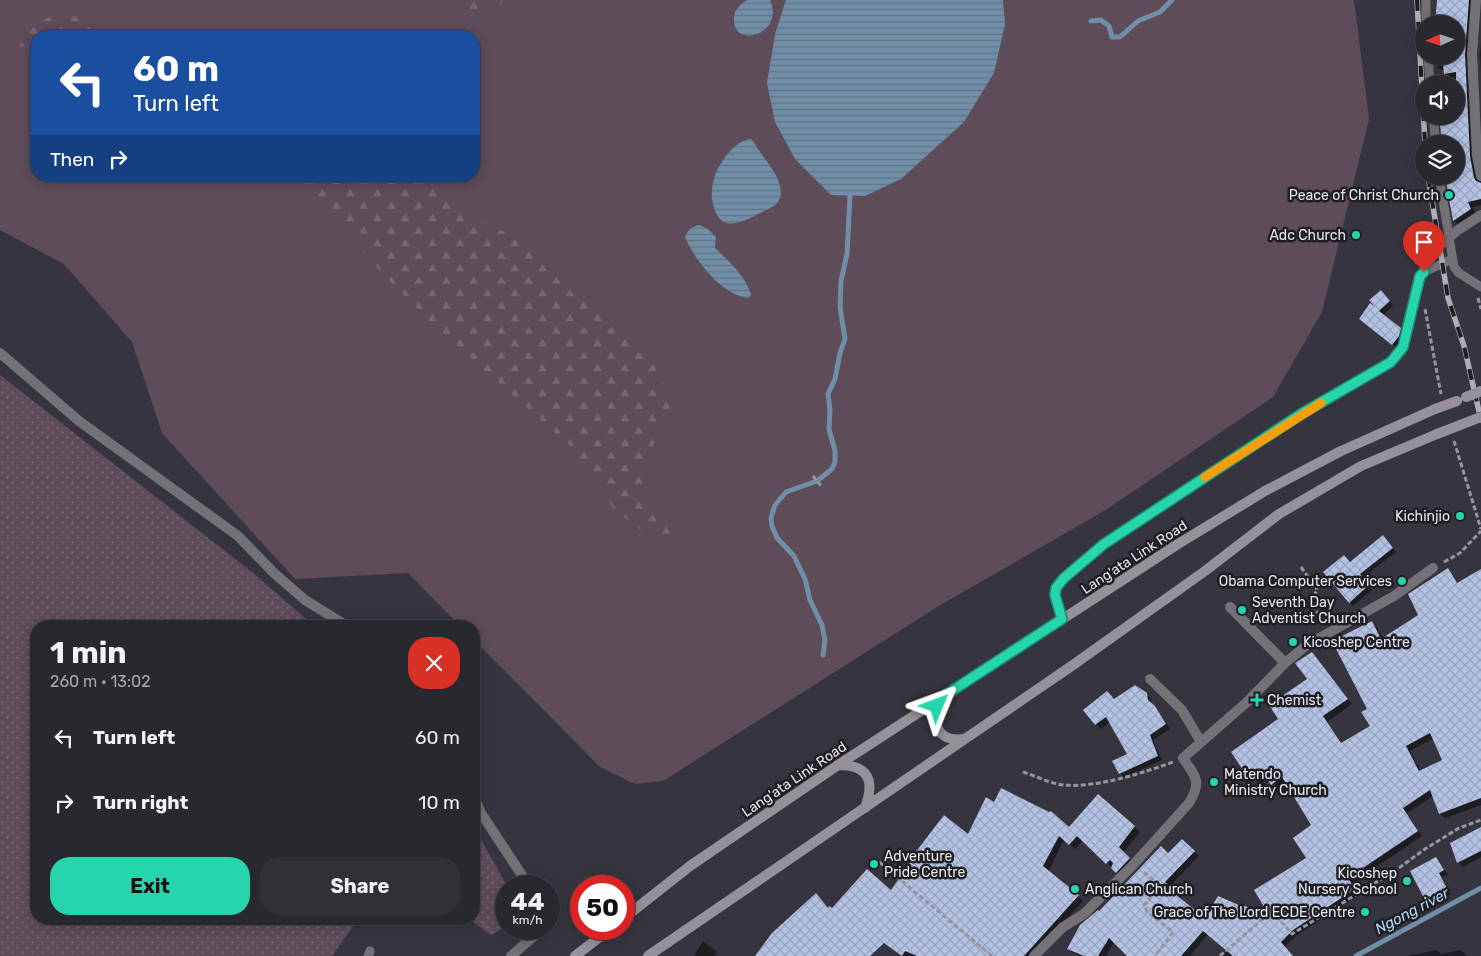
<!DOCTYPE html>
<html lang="en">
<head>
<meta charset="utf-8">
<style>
  body { margin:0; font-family:Rubik,sans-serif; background:#303037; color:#f1f3f6; height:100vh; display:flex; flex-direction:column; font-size:19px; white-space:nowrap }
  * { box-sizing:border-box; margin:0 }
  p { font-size:16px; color:#a5a6aa }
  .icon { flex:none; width:28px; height:28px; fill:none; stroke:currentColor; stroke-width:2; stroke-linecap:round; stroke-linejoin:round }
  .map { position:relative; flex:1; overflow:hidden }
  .drawer { position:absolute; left:30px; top:620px; width:450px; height:305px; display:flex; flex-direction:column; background:#28282f; border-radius:20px; box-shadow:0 2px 12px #0003,0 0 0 1px #44444b }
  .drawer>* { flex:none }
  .guide { position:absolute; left:30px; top:30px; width:450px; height:152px; border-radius:20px; box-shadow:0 2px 12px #0003,0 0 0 1px #44444b; background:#1a4fa0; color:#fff; overflow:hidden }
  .needle { width:32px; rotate:267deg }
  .buttons { position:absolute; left:1415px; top:15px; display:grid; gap:10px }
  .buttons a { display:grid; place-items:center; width:50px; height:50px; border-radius:50%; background:#28282f; box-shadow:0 2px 12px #0003,0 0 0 1px #44444b; font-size:25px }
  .speed { position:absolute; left:495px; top:875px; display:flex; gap:10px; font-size:25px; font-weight:700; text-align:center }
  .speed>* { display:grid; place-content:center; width:65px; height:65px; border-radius:50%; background:#28282f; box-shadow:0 2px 12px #0003,0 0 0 1px #44444b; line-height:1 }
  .speed small { font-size:12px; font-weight:400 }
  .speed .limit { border:8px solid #d22; background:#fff; color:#111 }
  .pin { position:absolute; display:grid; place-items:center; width:42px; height:42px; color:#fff; margin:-51px -21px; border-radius:50% 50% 50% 0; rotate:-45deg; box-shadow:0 0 5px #0007 }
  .pin .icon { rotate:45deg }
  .me { position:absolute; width:55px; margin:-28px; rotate:46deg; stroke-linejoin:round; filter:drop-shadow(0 0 4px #0008) }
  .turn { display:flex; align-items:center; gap:18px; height:105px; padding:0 20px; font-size:22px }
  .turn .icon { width:65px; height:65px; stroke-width:2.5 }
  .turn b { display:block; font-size:35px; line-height:42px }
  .then { display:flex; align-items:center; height:48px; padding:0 20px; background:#0003; gap:10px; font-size:19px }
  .round { display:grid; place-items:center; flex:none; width:52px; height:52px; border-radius:20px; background:#303037 }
  .headline { display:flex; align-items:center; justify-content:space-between; height:85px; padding:0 20px }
  h1 { font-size:30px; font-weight:700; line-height:38px }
  .cta { display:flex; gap:10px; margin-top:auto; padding:10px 20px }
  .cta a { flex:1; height:58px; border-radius:20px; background:#27d5ad; color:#111; font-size:20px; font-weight:700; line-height:58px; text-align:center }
  .cta a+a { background:#303037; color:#f1f3f6 }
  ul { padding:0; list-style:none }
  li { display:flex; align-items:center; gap:15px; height:65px; padding:0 20px }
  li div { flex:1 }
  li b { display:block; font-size:19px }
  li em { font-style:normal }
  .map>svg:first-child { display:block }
  .grass { fill:#5e4c59; fill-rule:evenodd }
  .forest { fill:url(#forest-firs) }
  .park { fill:url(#park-dots) }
  .water { fill:url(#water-rules) }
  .shadow { fill:#0007; fill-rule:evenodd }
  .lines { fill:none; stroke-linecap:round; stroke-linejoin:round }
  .stream { stroke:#708ea7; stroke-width:5 }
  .building { fill:url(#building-cross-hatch); fill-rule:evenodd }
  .path { stroke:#96959d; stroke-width:3; stroke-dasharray:5 2.5; stroke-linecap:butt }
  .lane { stroke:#747176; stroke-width:9 }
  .street { stroke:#747176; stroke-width:10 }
  .secondary { stroke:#969198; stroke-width:10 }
  .rail-casing { stroke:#aeaeb5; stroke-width:5.5 }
  .rail { stroke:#1e1e22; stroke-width:4; stroke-dasharray:11; stroke-linecap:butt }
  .secondary-bridge { stroke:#969198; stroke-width:10 }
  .route-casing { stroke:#198a70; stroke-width:12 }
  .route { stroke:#27d5ad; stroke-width:9 }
  .slow { stroke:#f59e0b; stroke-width:9 }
  .poi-dot { fill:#27d5ad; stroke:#1e1e22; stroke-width:2 }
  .labels { text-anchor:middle; stroke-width:5; stroke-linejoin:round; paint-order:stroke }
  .poi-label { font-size:14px; fill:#e5e5eb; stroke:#1e1e22; text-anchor:end }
  .street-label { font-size:14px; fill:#e5e5eb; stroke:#1e1e22 }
  .water-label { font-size:15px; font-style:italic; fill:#add7f8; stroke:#1e1e22 }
</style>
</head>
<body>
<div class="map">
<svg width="1481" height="956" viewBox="0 0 1481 956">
  <defs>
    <pattern id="forest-firs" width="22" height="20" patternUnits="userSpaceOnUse" patternTransform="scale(1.25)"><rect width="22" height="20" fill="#5e4c59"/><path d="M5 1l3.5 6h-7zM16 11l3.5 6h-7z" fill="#756671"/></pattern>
    <pattern id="park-dots" width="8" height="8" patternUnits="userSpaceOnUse" patternTransform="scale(1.25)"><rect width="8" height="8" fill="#5e4c59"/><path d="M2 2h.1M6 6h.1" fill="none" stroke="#756671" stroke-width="1.8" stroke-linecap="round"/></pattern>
    <pattern id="water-rules" width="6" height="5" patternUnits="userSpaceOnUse" patternTransform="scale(1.25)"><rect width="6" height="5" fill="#708ea7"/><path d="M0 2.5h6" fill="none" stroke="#617485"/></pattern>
    <pattern id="building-cross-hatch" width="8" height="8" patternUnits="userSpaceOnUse" patternTransform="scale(1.25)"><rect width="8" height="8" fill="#b3c2e4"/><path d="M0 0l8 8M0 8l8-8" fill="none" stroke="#98a3bc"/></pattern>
  </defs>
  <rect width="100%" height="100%" fill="#36353f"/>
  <path class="grass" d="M0,0H1354L1369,119L1322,312L1273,397L1104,511L937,607L663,781L635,784L600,767L474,640V626H460L408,573L295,579L162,433L132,342L64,264L0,230ZM36,36H474V176H36Z"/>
  <path class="forest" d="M456,0H506L491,10L470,9Z
    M64,12L128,36H36V69L28,67L17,52L29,25Z
    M277,176H417L500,230L546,253L564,271L610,325L657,369L673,407L658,433L643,470L651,503L679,523L680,538L659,545L613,508L577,452L429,321L381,272L322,205Z"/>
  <path class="park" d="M0,375L253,573L314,626H36V919H358L332,956H0Z
    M474,827L507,886L506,927L491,935L469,919H474Z"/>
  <path class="water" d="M747,0H770C785,34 735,49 734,21C733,11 739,5 747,0Z
    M786,0H1003L1005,24L994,73L964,122L901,179L865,196L831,195L795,159L775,122L767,83L775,34Z
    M751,139L754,142C762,158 780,173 781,192C781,195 780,199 778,202C774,207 764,211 758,214C734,227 717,231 712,198C711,187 714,174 720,165C727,154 736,141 751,139Z
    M699,225L708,229L716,237L715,248C728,260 745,276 751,294L749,298C723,296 695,261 685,237C688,230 691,227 699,225Z"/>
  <path class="shadow" d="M1438,0H1478L1475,163L1481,183V205L1472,207L1476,215L1459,226L1454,220L1447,176H1456V84H1445V70H1441L1436,65V56H1456V24H1435H1437Z
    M1481,42V72L1480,54Z
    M1385,295L1393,306L1383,315L1404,333L1402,340L1397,348L1364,322L1380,311L1371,300Z
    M1387,540L1396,552L1362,578L1372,590L1353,606L1349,602L1350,563Z
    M1448,570L1458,584L1481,571V805L1445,818L1440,814L1433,796L1407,813L1422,836L1352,883L1359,895L1297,935L1284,948L1292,956H1222L1227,950L1208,934L1190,956H1129L1114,942L1106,956H1080L1073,953L1068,949L1099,913L1168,855L1182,841L1199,856L1169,887L1181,896L1179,899L1205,920L1271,916L1308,859L1313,825L1287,782L1277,789L1269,780L1262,785L1251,772L1249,774L1244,769L1309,680L1317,659L1352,704L1327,722L1342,744L1371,726L1368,709L1372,623L1377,627L1383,639L1420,615ZM1434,738L1444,761L1421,772L1410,751Z
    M1146,694L1151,699L1152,705L1159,712L1170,729L1153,740L1162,760L1124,777L1120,773L1129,755L1110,722L1101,729L1085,711L1114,701Z
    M1098,795L1140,832L1123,853L1134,864L1122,877L1083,840L1075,849L1064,840L1048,872L1083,901L1033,956H902L842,910L891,892L968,836L994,803L1070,829Z
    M1481,831V857L1463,867L1458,862L1451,844Z
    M1436,859L1448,875L1442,877L1451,894L1431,905L1427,901Z
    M703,941L717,952L714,956H694Z
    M1437,950L1441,954L1461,950L1467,956H1407Z"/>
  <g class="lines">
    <path class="stream" d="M1091,21L1101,20L1109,26L1112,37H1120L1138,21L1160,12L1172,0
      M823,655L825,640L822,625L810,600L805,579L794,556L777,538L772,526L771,518L775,505L786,492L817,481L832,469L835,462V451L829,429L830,410L828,394L835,379L840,353L845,339L840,307L841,281L847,254L850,196
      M1356,956L1481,888"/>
  </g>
  <path class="building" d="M1437,0H1469L1465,54L1470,156L1474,178L1476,181L1481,183V199L1468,202L1471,209L1453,221L1445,176H1456V144H1442L1439,116H1456V72L1444,74L1442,56H1456V24H1435Z
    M1381,290L1390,301L1379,311L1401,328L1399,336L1392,345L1359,319L1370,303L1375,307L1369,300Z
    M1383,535L1393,548L1360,574L1369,585L1349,603L1323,572L1344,555L1350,562Z
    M1448,568L1457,583L1481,569V798L1439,814L1430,790L1403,808L1418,831L1348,878L1355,889L1293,930L1281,942L1293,956H1233L1203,931L1181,956H1127L1109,938L1098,956H1084L1067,949L1080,925L1098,910L1099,911L1161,846L1168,853L1182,839L1195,851L1165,882L1177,891L1175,894L1205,918L1218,896L1239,905V904L1268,914L1254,890L1306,858L1293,838L1311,825L1282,777L1271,785L1264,775L1256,781L1247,768L1243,770L1231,752L1278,719L1269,705L1307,679L1295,663L1312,652L1348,699L1323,716L1341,743L1370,726L1361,712L1367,709L1332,641L1372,621L1381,639L1418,615L1408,594ZM1430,733L1442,760L1419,771L1406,746Z
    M1135,685L1147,693L1148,700L1155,706L1166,724L1150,735L1158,756L1119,774L1112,761L1127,754L1106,717L1095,725L1083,710L1107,691L1114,699Z
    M1001,788L1049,812L1051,811L1069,827L1098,794L1135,826L1119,847L1130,858L1116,873L1111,868L1113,863L1110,860L1106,864L1077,836L1069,845L1059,836L1043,866L1079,895L1024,956H917L905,951L902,956L884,943L870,956H755L772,933L816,893L828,908L829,906L832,908L867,869L891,890L916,854L915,853L944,815L968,834L986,797L994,802Z
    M1481,827V851L1457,863L1450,843Z
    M1436,857L1444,870L1439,873L1448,890L1426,902L1410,871Z"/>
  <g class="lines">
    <path class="path" d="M1417,264L1412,243L1413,241L1418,239L1427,242
      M1478,298L1481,309
      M1425,309L1441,394
      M1454,441L1481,529
      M813,476L822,487
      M1444,562L1460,553L1481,531
      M1301,567L1317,589L1311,604L1324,621
      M1023,772C1036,776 1051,784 1064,785C1096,788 1143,773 1173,762
      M879,862L992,956
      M1144,872L1156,882L1149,900L1144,905L1147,912L1173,932L1155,956
      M1220,956L1272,911L1292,934L1396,870L1425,849L1459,828L1481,820"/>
    <path class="lane" d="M1426,24V0
      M1428,56L1430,84
      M1433,116L1436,144
      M1439,176L1454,267L1459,273L1481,287
      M1063,619L1055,595L1056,588L1064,578L1104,544L1301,415L1391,362L1403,347L1419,276L1424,272L1452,259
      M368,956L370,951"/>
    <path class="street" d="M1476,0L1472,54L1477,156L1481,176
      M1439,246L1458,230L1481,215
      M0,353L79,421L238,536L274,573L305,600L347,626
      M1230,607L1285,663
      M1150,679L1182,710L1201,742
      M474,797L481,813L529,886
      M511,956L542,929
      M1034,956L1063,927L1084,914L1134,864L1189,803C1202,782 1196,777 1183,758L1247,702L1285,663L1307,645L1394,596L1433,568"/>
    <path class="secondary" d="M942,699C928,720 937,743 964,739
      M839,765C869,765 875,781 865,808
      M624,918L690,866L838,765L1178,544L1265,491L1341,451L1435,409
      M575,956L610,929
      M648,956L1073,665L1205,571L1279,514L1361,466L1437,434"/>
    <defs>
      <path id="rail" d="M1417,0L1425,144
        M1428,176L1448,298L1464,346L1481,420"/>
    </defs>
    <use href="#rail" class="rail-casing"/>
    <use href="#rail" class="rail"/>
    <path class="secondary-bridge" d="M1466,397L1481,391
      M1435,409L1457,401
      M1437,434L1481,417"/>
  </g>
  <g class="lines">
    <defs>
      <path id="route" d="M937,706L944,696L1062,619L1055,595L1056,588L1064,578L1104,544L1301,414L1391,362L1403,347L1420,276L1424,272"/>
    </defs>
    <use href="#route" class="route-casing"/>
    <use href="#route" class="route"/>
    <path class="slow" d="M1205,477L1321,403"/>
  </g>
  <g class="poi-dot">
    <circle cx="1449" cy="195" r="5"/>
    <circle cx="1356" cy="235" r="5"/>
    <circle cx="1460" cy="516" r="5"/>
    <circle cx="1402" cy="581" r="5"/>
    <circle cx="1242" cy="610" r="5"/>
    <circle cx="1293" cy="642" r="5"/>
    <path d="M1254.5 692.5h5v5h5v5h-5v5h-5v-5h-5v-5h5z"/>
    <circle cx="1214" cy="782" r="5"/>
    <circle cx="874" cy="864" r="5"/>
    <circle cx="1407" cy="881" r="5"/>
    <circle cx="1075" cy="889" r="5"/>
    <circle cx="1365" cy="912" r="5"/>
  </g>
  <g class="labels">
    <g class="poi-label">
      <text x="1439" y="200">Peace of Christ Church</text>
      <text x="1346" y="240">Adc Church</text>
      <text x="1450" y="521">Kichinjio</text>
      <text x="1392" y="586">Obama Computer Services</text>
      <text x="1252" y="607" text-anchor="start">Seventh Day<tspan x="1252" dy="16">Adventist Church</tspan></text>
      <text x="1303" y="647" text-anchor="start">Kicoshep Centre</text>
      <text x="1267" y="705" text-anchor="start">Chemist</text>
      <text x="1224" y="779" text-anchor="start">Matendo<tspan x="1224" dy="16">Ministry Church</tspan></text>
      <text x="884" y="861" text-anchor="start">Adventure<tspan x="884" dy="16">Pride Centre</tspan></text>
      <text x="1397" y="878">Kicoshep<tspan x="1397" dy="16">Nursery School</tspan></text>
      <text x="1085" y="894" text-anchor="start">Anglican Church</text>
      <text x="1355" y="917">Grace of The Lord ECDE Centre</text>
    </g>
    <g class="street-label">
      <text transform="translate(1134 557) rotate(-33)" y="5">Lang'ata Link Road</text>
      <text transform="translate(794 779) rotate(-34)" y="5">Lang'ata Link Road</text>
    </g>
    <g class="water-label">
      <text transform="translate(1412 911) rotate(-28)" y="5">Ngong river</text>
    </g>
  </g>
</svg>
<div class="buttons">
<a><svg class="needle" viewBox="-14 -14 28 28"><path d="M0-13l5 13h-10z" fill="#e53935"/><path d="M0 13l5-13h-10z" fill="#a5a6aa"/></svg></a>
<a><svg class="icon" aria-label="sound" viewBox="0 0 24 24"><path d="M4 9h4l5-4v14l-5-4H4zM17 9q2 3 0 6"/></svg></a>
<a><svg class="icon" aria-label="layers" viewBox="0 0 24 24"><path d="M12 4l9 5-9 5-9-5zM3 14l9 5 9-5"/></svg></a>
</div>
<div class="speed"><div>44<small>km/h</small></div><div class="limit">50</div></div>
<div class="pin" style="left:1424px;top:272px;background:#d93025"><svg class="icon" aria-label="arrive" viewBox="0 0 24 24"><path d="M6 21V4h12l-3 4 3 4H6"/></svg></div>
<svg class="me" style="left:937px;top:706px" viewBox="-20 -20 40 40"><path d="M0-17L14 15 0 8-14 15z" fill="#27d5ad" stroke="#fff" stroke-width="4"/></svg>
<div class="guide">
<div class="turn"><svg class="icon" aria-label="left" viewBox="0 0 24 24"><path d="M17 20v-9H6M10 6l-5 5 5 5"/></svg><div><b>60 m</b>Turn left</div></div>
<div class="then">Then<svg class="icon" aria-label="right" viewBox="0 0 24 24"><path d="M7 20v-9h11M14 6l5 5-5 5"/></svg></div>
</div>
<section class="drawer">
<div class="headline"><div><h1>1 min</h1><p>260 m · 13:02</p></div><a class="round" style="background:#d93025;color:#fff"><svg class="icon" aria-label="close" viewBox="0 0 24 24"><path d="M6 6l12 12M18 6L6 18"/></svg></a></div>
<ul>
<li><svg class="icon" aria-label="left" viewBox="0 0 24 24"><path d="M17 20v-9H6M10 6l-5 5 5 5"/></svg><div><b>Turn left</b></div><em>60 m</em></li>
<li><svg class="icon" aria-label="right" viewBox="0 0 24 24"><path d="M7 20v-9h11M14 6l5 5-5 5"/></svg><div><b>Turn right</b></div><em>10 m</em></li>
</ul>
<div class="cta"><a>Exit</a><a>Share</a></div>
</section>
</div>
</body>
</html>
